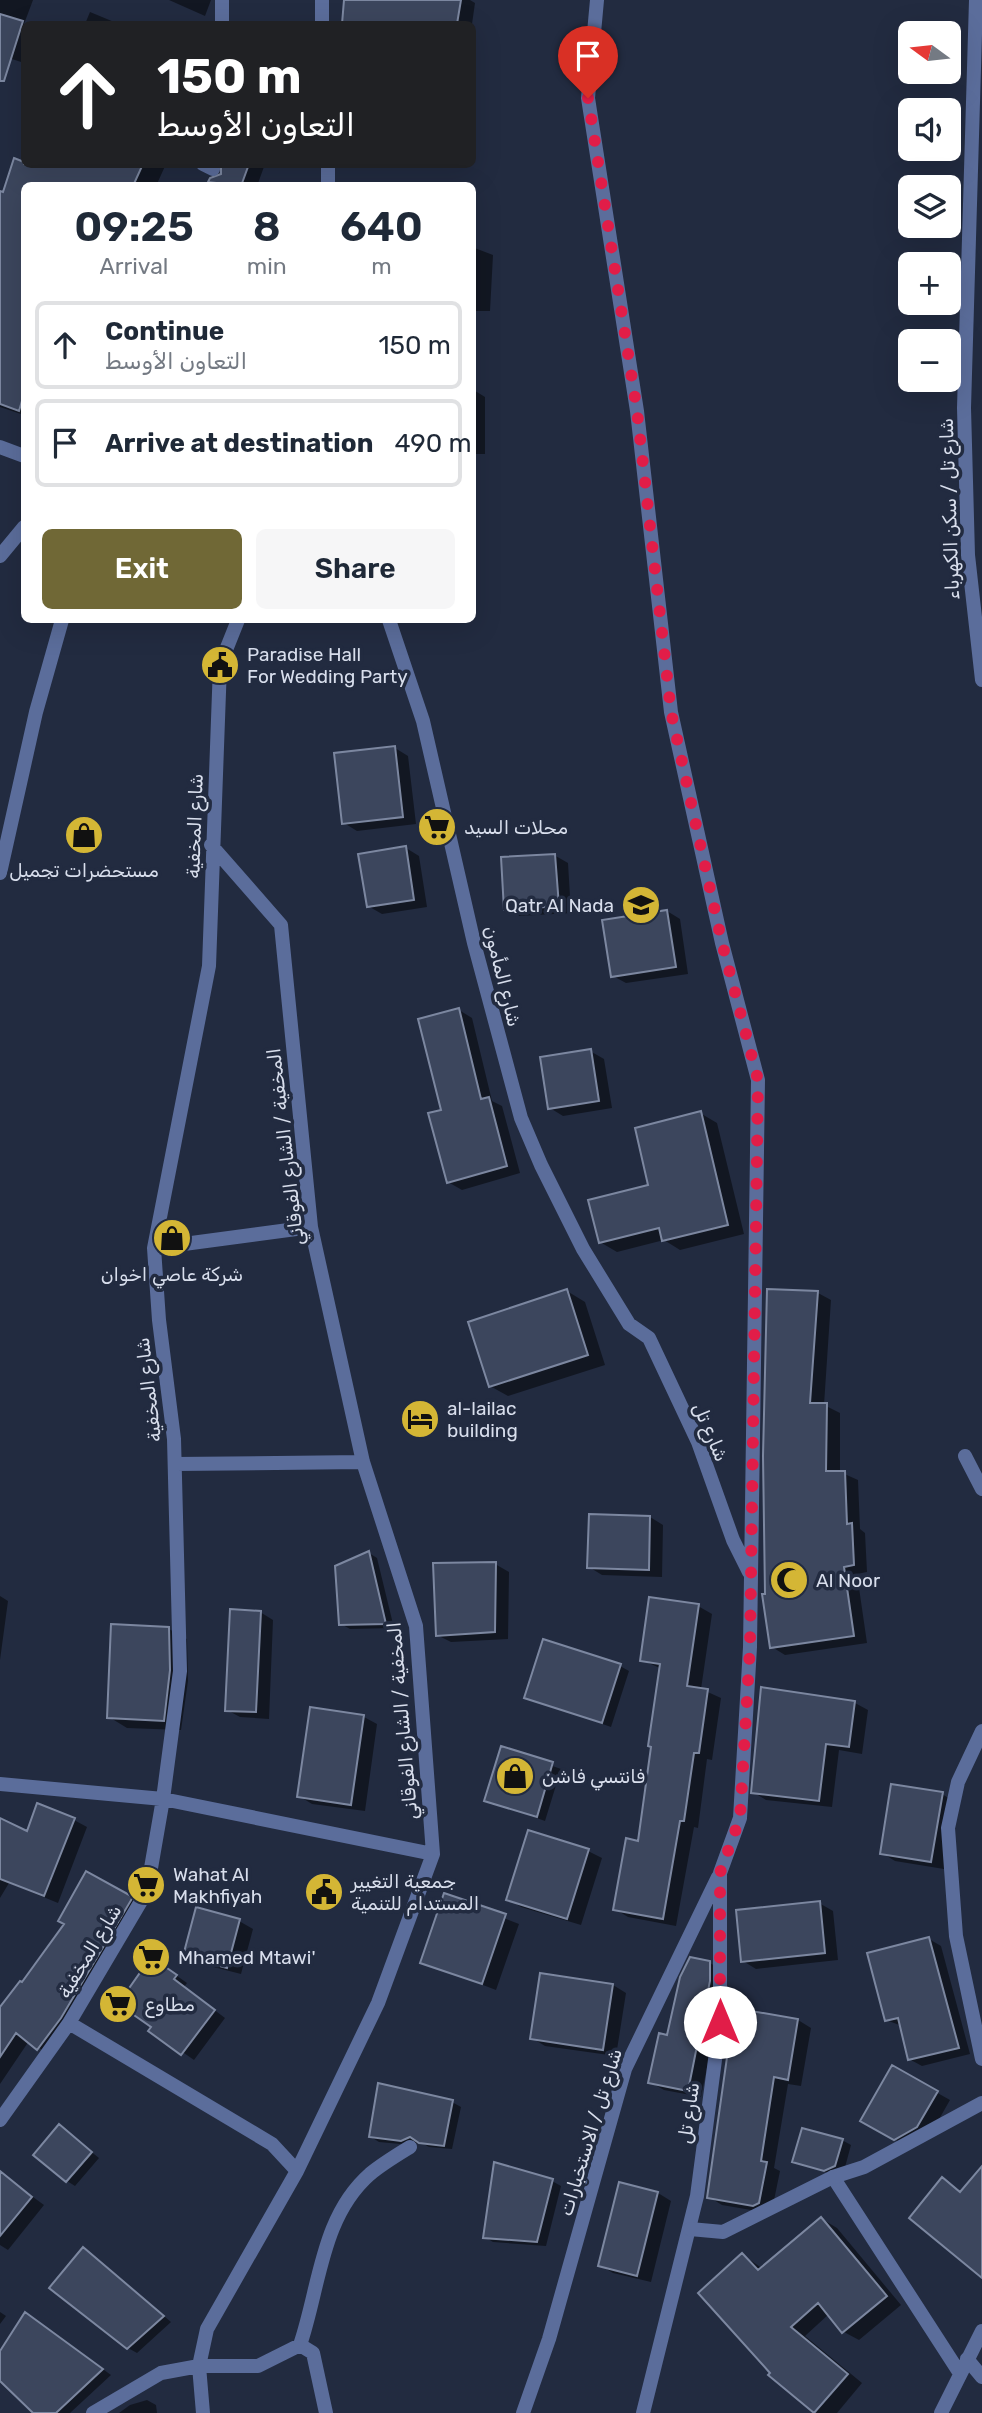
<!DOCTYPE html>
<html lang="en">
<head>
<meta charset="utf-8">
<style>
  body { margin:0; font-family:Rubik,"Noto Naskh Arabic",sans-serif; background:#f6f6f7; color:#1f2937; height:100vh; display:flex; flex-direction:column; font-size:26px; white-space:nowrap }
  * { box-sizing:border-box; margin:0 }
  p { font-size:23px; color:#747a83 }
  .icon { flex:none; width:38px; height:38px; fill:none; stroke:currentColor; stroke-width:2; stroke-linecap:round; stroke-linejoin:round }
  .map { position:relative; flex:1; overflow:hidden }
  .details { position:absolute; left:21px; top:182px; width:455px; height:441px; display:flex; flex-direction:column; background:#fff; border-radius:10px; box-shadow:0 7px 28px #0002 }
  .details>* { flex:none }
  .banner { position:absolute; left:21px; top:21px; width:455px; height:147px; border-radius:10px; box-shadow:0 7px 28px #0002; background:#202124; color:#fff; overflow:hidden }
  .needle { width:46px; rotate:285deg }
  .fabs { position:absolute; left:898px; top:21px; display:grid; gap:14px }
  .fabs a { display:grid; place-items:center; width:63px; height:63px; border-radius:10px; background:#fff; box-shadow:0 7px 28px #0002; font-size:35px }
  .pin { position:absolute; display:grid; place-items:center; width:60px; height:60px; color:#fff; margin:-72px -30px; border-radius:50% 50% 50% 0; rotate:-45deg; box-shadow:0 0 7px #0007 }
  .pin .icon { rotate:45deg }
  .me { position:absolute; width:77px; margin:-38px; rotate:0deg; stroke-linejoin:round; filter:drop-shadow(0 0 5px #0008) }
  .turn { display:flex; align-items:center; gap:24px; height:147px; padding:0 21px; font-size:32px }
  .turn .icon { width:91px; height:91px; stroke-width:2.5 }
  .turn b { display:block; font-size:49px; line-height:60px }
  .eta { display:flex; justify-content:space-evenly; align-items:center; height:119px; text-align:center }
  .eta b { font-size:42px; font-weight:600; line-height:49px }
  .action { display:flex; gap:14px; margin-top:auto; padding:14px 21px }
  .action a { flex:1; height:80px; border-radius:10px; background:#706836; color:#fff; font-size:28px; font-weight:600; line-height:80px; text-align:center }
  .action a+a { background:#f6f6f7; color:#1f2937 }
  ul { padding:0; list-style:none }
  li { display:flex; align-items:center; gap:21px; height:88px; margin:0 14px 10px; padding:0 7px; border:4px solid #e0e1e3; border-radius:10px }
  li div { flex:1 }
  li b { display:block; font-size:26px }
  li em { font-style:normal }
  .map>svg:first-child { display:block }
  .shadow { fill:#0007 }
  .building { fill:#3c465d; stroke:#7c87a0; stroke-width:2 }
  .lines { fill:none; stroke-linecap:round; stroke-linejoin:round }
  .minor { stroke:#5b6d9b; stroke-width:14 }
  .tertiary { stroke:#5b6d9b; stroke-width:14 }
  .route { stroke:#e11d48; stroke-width:12; stroke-dasharray:0 21.6 }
  .labels { text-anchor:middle; stroke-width:7; stroke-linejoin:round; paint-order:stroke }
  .street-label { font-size:19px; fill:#d8deec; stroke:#222b40 }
  .poi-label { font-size:19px; fill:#d8deec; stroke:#222b40; text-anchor:start }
</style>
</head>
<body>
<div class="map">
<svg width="982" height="2413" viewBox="0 0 982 2413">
  <rect width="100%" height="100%" fill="#222b40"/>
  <path class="shadow" d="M0,0H33L24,24V63L0,55Z
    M169,0H211L205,16Z
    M346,0H470L475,3L472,24H343Z
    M90,12L119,24H85Z
    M15,160L24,164H166L156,186H138L127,181L24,186V415L0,407V193L4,194Z
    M223,164H265L257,186H218L210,181L224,173Z
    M472,247L493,255L490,311H472Z
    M472,389L485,397V454H472Z
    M395,748L408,756L416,824L357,831L344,823Z
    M406,848L419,856L427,907L382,914L368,906Z
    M554,855L568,863L571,913L519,916L506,909Z
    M667,911L680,919L688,974L626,983L613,976Z
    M459,1010L472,1018L492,1101L502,1106L520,1173L462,1190L448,1182L443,1111Z
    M590,1051L604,1059L612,1108L563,1116L550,1108Z
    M700,1113L717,1123L744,1234L680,1250L664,1240L617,1252L600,1242L650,1186Z
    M567,1291L585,1302L605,1365L508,1396L490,1386Z
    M769,1291L818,1293L831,1300L824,1405L840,1413V1472L858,1480L860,1529L865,1533L867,1572L857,1574L867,1643L785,1655L772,1647L766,1595Z
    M650,1517L663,1525L662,1577L602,1575L589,1567Z
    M369,1553L377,1558L394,1628L350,1629L341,1624Z
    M495,1564L509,1572L508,1639L451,1642L437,1635Z
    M0,1596L8,1601L0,1660Z
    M698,1606L712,1614L701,1689L721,1698L712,1760L707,1759L698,1828L694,1827L676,1926L628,1917L615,1909L639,1843L662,1669L642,1660Z
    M260,1612L273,1620L269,1719L240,1717L227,1710Z
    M169,1629L187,1639L188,1681L181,1730L127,1728L109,1717Z
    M620,1666L629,1671L611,1727L526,1697Z
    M762,1689L855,1703L868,1710L862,1754L839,1750L832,1807L766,1800L753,1792Z
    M364,1717L377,1724L365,1811L312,1804L299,1796Z
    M502,1748L561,1769L545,1821L486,1800Z
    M942,1794L955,1802L944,1869L895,1861L882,1853Z
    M0,1820L28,1833L74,1820L87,1827L58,1903L9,1883L0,1898Z
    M588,1851L602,1858L581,1925L521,1907L508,1899Z
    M87,1873L145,1906L51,2056L29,2041L0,2084V2009L23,1984L67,1924Z
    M445,1895L519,1924L496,1990L423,1962Z
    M819,1903L833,1911L838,1960L756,1969L743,1961Z
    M239,1921L253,1929L241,1974L198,1963L185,1955Z
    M929,1939L941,1946L970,2054L922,2066L909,2059L902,2026L886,2020Z
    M710,1963L723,1971V1989L701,2097L664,2090L650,2082L669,2037Z
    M163,1966L187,1983L184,1987L225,2018L194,2060L151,2030Z
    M613,1985L626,1993L616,2056L545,2046L532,2038Z
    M798,2020L811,2028L801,2086L788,2084L774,2168L780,2171L772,2210L768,2213L722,2205L709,2197Z
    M893,2068L950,2100L930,2135L908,2147L863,2120Z
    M452,2102L461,2107L452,2149L429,2147L420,2142L411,2145L379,2142L371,2137Z
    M60,2127L99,2158L75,2186L67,2181Z
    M842,2140L851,2145L844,2171L834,2175L794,2161Z
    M0,2173L44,2205L8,2250L0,2245Z
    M552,2181L561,2186L546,2246L493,2242L485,2237Z
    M620,2184L658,2193L671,2201L651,2282L613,2273L600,2265Z
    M822,2219L837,2228L901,2305L859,2340L844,2332L829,2314L805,2336L862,2383L837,2413H817L770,2375L743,2255L763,2269Z
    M92,2255L171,2322L137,2353L128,2348Z
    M0,2312L6,2316L0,2324Z
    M34,2319L111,2375L70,2413H36L0,2378V2355Z
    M147,2400L156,2405L157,2413H119L130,2405Z"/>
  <path class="building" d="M344,0H461L457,24H342Z
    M0,14L23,21L4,81H0Z
    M14,158L24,162V164H143L133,186H24V394L19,411L0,404V191L3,192Z
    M221,164H249L241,186L208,182L210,178L221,174Z
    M395,746L403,817L342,824L334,753Z
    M406,846L414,900L367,907L358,854Z
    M555,854L559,906L504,910L501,857Z
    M667,910L676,967L611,977L602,920Z
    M459,1008L481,1099L489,1097L507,1166L447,1183L428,1113L441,1110L418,1019Z
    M591,1049L599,1101L548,1109L540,1057Z
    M701,1111L728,1225L662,1241L659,1228L599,1243L588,1200L648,1185L635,1128Z
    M567,1289L588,1355L489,1387L468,1322Z
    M767,1289L818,1291L810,1403H827L826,1471H845L847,1524L852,1523L854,1565L844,1567L854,1636L770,1648L762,1594H765L763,1456Z
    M589,1514L650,1516L649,1570L587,1568Z
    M369,1551L386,1624L339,1625L335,1566Z
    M496,1562L495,1632L436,1636L433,1563Z
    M649,1597L699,1604L687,1686L708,1689L699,1753H694L684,1821H680L663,1919L613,1910L626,1838L638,1841L651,1747L648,1746L660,1664L640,1661Z
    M230,1609L261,1611L256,1712L225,1711Z
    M111,1624L169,1627L170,1670L164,1721L107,1718Z
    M543,1639L621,1664L602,1723L524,1698Z
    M761,1687L855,1701L849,1747L826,1744L819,1801L751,1793Z
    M310,1707L364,1715L351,1805L297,1797Z
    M501,1746L553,1762L537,1817L484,1801Z
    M891,1784L943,1792L931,1862L880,1854Z
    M37,1803L75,1818L44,1896L0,1879V1818L27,1831Z
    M528,1830L589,1849L567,1919L506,1900Z
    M86,1871L133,1897L61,2018L37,2050L16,2033L0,2057V2007L20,1981L22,1982L64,1924L58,1921Z
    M444,1893L506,1914L482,1984L420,1963Z
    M820,1901L825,1953L741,1962L736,1910Z
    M196,1907L240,1919L227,1968L183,1956Z
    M929,1937L959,2048L908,2060L898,2018L885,2021L867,1953Z
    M151,1957L177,1975L174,1979L215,2010L181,2055L148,2031L151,2027L118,2004Z
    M690,1957L710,1961V1981L688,2091L648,2083L659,2033L667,2035L680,1977Z
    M540,1973L613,1984L603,2050L530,2039Z
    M734,2008L798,2019L788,2080L774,2077L761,2161L767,2162L759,2203L753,2206L707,2198Z
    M892,2065L938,2091L917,2127L894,2140L860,2121Z
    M378,2083L453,2100L444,2146L419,2143L410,2137L401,2141L369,2137Z
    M59,2124L92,2152L66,2182L33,2155Z
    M802,2128L843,2139L835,2166L824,2171L792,2162Z
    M494,2162L553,2179L537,2242L483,2238Z
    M982,2166V2278L909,2218L942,2177L960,2192Z
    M0,2171L32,2197L0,2236Z
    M619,2182L658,2192L637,2276L598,2266Z
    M821,2217L887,2296L842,2333L818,2303L791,2327L848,2374L814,2413L768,2375L770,2373L698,2293L742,2253L758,2270Z
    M83,2247L164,2316L127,2349L49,2288Z
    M25,2312L103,2369L56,2413H33L0,2381V2351Z"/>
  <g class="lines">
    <path class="minor" d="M222,0V24
      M322,0V24
      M597,0L588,98L637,411L671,712L722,943L758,1080L750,1647L740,1818L720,1873V2022L697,2196L643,2413
      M976,0L964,408L968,555L982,680
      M203,164L213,169
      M328,164V186
      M0,447L24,456
      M0,556L24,527
      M389,620L423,721L474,943L521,1118L541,1165L583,1249L629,1324L649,1338L698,1442L733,1540L749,1572
      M0,873L36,712L62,620
      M154,1248L311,1227
      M965,1456L982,1489
      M175,1464L363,1462
      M982,1731L958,1782L948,1828L956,1936L982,2059
      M0,1784L163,1799L433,1854
      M69,2023L272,2144L297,2171
      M0,2120L69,2023L147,1891L163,1799L180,1671L174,1439L159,1320L154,1248L209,966L220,665L238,620
      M833,2177L959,2372
      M300,2345C320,2286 321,2217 370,2174C382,2164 397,2155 410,2147
      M967,2359L982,2377
      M93,2413L161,2373L199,2366H258L300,2345L313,2353L326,2413
      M203,2413L199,2366L207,2329L297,2171L378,2003L433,1854L416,1626L363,1462L311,1227L281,925L211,845
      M523,2413L549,2339L625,2069L718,1877
      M941,2413L982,2331"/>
    <path class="tertiary" d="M690,2229L723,2232L833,2177L864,2167L982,2103"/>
  </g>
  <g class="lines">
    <path class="route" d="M588,98L637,411L671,712L722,943L758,1080L750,1647L740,1818L720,1873V2022"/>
  </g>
  <defs>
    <symbol id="civic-disc" viewBox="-11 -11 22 22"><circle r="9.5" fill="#d4b635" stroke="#222b40"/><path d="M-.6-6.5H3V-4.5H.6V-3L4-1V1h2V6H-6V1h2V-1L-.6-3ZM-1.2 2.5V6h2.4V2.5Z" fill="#111"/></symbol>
    <symbol id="supermarket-disc" viewBox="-11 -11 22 22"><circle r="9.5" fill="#d4b635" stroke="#222b40"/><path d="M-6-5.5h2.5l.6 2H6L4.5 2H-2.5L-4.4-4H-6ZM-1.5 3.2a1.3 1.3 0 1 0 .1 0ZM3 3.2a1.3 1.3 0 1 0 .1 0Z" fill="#111"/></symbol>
    <symbol id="shop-disc" viewBox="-11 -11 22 22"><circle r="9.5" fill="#d4b635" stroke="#222b40"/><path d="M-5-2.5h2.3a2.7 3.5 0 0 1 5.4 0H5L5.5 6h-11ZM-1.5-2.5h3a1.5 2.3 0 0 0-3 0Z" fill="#111"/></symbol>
    <symbol id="school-disc" viewBox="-11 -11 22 22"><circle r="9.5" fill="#d4b635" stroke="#222b40"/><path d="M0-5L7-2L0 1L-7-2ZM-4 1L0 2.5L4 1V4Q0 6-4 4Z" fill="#111"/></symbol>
    <symbol id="hotel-disc" viewBox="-11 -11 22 22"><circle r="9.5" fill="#d4b635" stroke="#222b40"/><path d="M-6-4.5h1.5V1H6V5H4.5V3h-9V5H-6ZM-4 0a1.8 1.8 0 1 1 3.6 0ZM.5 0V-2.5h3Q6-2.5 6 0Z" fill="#111"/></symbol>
    <symbol id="mosque-disc" viewBox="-11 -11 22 22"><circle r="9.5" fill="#d4b635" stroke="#222b40"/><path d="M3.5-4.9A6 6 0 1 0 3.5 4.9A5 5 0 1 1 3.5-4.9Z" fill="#111"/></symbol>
  </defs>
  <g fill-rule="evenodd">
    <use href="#civic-disc" x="198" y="643" width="44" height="44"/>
    <use href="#supermarket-disc" x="415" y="805" width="44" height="44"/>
    <use href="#shop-disc" x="62" y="813" width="44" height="44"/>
    <use href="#school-disc" x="619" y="883" width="44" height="44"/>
    <use href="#shop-disc" x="150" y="1216" width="44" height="44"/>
    <use href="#hotel-disc" x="398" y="1397" width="44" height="44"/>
    <use href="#mosque-disc" x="767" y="1558" width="44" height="44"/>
    <use href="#shop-disc" x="493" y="1754" width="44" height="44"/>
    <use href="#supermarket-disc" x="124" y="1863" width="44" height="44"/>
    <use href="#civic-disc" x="302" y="1870" width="44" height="44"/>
    <use href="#supermarket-disc" x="129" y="1935" width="44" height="44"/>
    <use href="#supermarket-disc" x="96" y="1982" width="44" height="44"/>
  </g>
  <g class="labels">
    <g class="street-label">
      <text transform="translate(949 509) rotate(-92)" y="7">شارع تل / سكن الكهرباء</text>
      <text transform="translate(194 826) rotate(-88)" y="7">شارع المخفية</text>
      <text transform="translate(503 976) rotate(76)" y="7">شارع المأمون</text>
      <text transform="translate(285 1147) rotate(-97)" y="7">المخفية / الشارع الفوقاني</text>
      <text transform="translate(148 1390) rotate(-97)" y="7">شارع المخفية</text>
      <text transform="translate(711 1432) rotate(67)" y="7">شارع تل</text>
      <text transform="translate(402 1721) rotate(-95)" y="7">المخفية / الشارع الفوقاني</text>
      <text transform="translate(89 1951) rotate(-59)" y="7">شارع المخفية</text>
      <text transform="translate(688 2113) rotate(-82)" y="7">شارع تل</text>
      <text transform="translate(590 2132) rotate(-73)" y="7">شارع تل / الاستخبارات</text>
    </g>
    <g class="poi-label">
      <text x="247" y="661">Paradise Hall<tspan x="247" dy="22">For Wedding Party</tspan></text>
      <text x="464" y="834">محلات السيد</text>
      <text x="84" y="877" text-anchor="middle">مستحضرات تجميل</text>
      <text x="614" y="912" text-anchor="end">Qatr Al Nada</text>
      <text x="172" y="1281" text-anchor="middle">شركة عاصي اخوان</text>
      <text x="447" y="1415">al-lailac<tspan x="447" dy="22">building</tspan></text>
      <text x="816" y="1587">Al Noor</text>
      <text x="542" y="1783">فانتسي فاشن</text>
      <text x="173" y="1881">Wahat Al<tspan x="173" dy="22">Makhfiyah</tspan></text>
      <text x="351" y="1888">جمعية التغيير<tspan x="351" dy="22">المستدام للتنمية</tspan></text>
      <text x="178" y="1964">Mhamed Mtawi'</text>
      <text x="145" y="2011">مطاوع</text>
    </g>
  </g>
</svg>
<div class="fabs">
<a><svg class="needle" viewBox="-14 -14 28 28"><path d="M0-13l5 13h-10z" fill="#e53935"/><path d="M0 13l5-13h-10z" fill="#747a83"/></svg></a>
<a><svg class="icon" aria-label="sound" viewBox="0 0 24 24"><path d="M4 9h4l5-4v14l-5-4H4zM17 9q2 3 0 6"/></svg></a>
<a><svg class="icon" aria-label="layers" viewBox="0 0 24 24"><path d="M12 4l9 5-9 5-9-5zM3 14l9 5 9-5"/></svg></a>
<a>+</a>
<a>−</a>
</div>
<div class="pin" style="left:588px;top:98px;background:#d93025"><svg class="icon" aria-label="arrive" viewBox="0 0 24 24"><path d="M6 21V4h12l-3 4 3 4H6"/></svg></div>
<svg class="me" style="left:720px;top:2022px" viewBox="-20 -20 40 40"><circle r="19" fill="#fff"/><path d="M0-13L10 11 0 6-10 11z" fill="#e11d48"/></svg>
<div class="banner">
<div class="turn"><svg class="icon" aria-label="ahead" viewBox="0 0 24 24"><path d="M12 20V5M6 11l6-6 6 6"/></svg><div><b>150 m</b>التعاون الأوسط</div></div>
</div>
<section class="details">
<div class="eta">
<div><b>09:25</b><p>Arrival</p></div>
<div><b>8</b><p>min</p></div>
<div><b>640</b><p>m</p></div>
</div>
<ul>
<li><svg class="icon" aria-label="ahead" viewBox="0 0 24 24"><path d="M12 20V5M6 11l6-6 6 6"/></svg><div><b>Continue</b><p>التعاون الأوسط</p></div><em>150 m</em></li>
<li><svg class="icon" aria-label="arrive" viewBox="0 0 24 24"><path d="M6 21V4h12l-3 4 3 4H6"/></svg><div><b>Arrive at destination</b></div><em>490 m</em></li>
</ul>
<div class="action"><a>Exit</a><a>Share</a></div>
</section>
</div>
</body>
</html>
